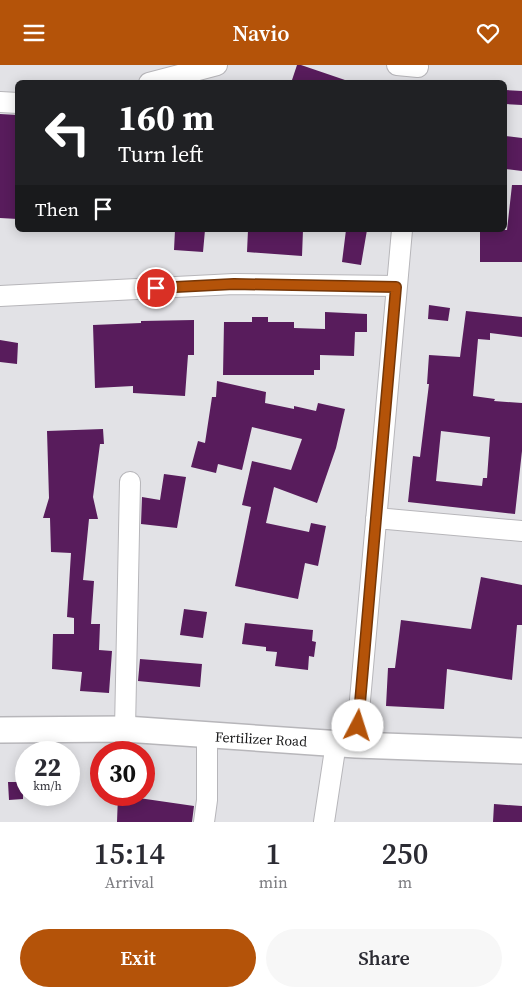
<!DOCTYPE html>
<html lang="en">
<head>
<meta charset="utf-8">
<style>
  body { margin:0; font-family:"Source Serif 4",serif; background:#f7f7f7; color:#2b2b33; height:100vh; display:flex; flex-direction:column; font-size:19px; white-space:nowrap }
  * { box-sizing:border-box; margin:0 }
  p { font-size:16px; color:#7c7c81 }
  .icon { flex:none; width:28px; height:28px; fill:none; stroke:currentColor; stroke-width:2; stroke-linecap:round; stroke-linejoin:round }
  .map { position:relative; height:757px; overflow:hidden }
  .drawer { display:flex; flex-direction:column; background:#fff; flex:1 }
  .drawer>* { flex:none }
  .hud { position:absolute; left:15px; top:15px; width:492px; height:152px; border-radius:8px; box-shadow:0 2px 12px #0003; background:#202124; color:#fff; overflow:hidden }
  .speed { position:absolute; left:15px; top:676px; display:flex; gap:10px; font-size:25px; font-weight:700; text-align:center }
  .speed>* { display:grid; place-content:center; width:65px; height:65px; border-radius:50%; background:#fff; box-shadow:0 2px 12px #0003; line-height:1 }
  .speed small { font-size:12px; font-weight:400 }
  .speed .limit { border:8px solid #d22; background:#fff; color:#111 }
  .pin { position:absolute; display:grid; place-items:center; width:42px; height:42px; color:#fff; margin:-21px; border:2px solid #fff; border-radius:50%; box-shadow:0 1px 5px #0007 }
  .me { position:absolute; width:55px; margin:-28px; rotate:5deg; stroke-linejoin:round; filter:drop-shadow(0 0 4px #0008) }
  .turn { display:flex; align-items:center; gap:18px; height:105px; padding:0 20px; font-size:22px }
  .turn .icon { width:65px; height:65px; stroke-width:2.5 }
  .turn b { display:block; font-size:35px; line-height:42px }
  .then { display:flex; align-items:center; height:48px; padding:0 20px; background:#0003; gap:10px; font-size:19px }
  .eta { display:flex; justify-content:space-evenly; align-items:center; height:85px; text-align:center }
  .eta b { font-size:30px; font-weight:600; line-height:35px }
  .action { display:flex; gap:10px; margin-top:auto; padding:10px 20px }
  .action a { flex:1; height:58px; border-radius:30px; background:#b45309; color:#fff; font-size:20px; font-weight:600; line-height:58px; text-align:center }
  .action a+a { background:#f7f7f7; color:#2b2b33 }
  header { display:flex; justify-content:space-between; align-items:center; height:65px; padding:0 20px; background:#b45309; color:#fff; font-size:22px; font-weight:600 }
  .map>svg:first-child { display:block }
  .building { fill:#581c5c; fill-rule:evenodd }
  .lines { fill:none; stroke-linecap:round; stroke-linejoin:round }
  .minor-casing { stroke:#b7b6ba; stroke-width:22 }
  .tertiary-casing { stroke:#b7b6ba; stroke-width:28 }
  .minor { stroke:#fff; stroke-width:20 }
  .tertiary { stroke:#fff; stroke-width:25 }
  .route-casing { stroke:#753606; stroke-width:12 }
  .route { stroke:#b45309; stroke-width:9 }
  .labels { text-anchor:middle; stroke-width:5; stroke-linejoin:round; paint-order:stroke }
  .street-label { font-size:14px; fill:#1a1a1b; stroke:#fff }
</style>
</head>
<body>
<header><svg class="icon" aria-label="menu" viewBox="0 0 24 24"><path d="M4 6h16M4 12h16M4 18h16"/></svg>Navio<svg class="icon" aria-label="heart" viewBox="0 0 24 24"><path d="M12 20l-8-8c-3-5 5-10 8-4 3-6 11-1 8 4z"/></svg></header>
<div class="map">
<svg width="522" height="757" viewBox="0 0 522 757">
  <rect width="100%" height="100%" fill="#e2e2e6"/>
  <path class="building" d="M297,0H301L345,15L344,18H291Z
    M505,25L522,26V40L505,39Z
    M0,49L18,50V154L0,153Z
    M505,71L522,73V106L505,104Z
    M512,120H522V197H480V165H507Z
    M175,165H205L203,187L174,185Z
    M248,165H303L302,191L247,187Z
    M346,165H367L361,200L342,197Z
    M429,240L450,243L448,256L428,254Z
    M466,246L522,252V272L490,268V275L478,274L473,331L495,334L494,336L522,338V386L515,449L408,437L413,391L420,392L429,319H427L429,290L460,292ZM441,366L490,372L487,413H483L482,421L436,416Z
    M325,247L367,249V267H355L354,291L320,290V305H314V310H223L224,257H252V252H268V257H294V263L325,264Z
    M194,255V290H188L185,331L133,328V321L95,323L93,260L141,258V256Z
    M0,275L18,278L17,299L0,297Z
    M217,316L266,327L265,338L294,344V341L316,346L318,338L345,344L336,383L317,438L274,422L266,458L309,467L311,458L326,461L318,501L305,498L298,534L235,521L251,442L242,440L252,396L291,405L302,374L252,362L242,405L218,399L216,408L191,402L198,376L205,378L212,332H216Z
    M103,364L104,379H100L93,432L98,454H89L83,515L94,516L91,559H100L99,585L112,586L109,628L80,626L82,607L52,604L53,569H74V553L67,552L71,488L51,487L50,453H43L49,433L47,366Z
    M164,409L186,412L177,463L141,459L142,432L160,435Z
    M481,512L522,520V560H517L512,615L447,604L444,644L386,641L388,603H395L401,555L471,564Z
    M184,544L207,547L203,573L180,570Z
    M245,558L313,565L312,576L316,577L314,592L309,591L308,605L275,601L277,587L266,586V582L242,579Z
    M140,594L202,599L200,622L138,616Z
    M8,717H23V734L9,735Z
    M118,730L194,741L192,757H117Z
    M494,739L522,741V757H493Z"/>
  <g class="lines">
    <defs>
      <path id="minor" d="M397,0L418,2
        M149,18L217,0
        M0,37L18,38
        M0,231L234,219L396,221
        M376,453L522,466
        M125,664L130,417
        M356,680L402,165
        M204,757L207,735V671
        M324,757L336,678"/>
      <path id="tertiary" d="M0,665L125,664L356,680L522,686"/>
    </defs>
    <use href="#minor" class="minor-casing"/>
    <use href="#tertiary" class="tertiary-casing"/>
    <use href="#minor" class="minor"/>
    <use href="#tertiary" class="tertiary"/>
  </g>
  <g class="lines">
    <defs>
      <path id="route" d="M156,223L234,219L396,222L358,661"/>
    </defs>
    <use href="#route" class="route-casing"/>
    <use href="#route" class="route"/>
  </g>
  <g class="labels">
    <g class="street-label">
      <text transform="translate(261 674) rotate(3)" y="5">Fertilizer Road</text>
    </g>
  </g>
</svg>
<div class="speed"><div>22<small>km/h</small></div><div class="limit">30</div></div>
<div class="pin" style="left:156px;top:223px;background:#d93025"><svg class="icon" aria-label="arrive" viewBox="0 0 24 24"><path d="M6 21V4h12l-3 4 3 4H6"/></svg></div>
<svg class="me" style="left:358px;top:661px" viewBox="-20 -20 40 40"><circle r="19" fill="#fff"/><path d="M0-13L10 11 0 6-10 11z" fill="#b45309"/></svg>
<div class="hud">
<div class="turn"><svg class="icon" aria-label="left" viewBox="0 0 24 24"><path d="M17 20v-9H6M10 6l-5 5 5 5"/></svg><div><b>160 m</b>Turn left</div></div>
<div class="then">Then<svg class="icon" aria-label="arrive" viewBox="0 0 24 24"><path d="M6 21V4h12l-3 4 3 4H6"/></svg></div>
</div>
</div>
<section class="drawer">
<div class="eta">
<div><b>15:14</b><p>Arrival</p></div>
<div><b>1</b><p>min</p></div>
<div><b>250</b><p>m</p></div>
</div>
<div class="action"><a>Exit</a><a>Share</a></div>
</section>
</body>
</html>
